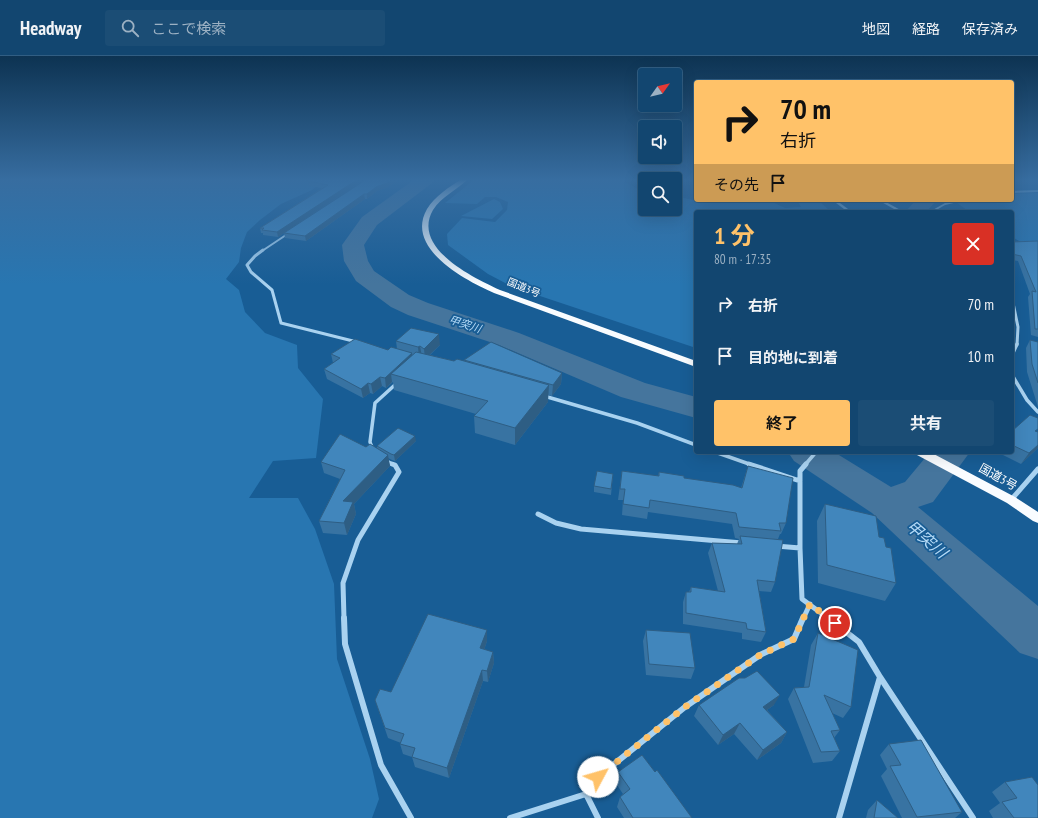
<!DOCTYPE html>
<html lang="ja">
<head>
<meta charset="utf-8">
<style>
  body { margin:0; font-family:"PT Sans Narrow","Noto Sans JP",sans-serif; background:#1b4d75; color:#f1f3f6; height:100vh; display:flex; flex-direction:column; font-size:15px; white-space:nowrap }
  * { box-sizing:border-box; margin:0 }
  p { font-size:13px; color:#9cb1c3 }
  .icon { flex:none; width:22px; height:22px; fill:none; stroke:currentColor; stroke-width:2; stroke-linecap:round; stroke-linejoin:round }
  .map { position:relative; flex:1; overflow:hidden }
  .details { position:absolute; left:694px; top:154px; width:320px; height:244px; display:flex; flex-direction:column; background:#124670; border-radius:4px; box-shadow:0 4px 16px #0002,0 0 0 1px #315e83 }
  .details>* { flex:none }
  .hud { position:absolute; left:694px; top:24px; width:320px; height:122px; border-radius:4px; box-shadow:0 4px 16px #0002,0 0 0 1px #315e83; background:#ffc269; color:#111; overflow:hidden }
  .needle { width:26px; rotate:56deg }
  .controls { position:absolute; left:638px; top:12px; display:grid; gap:8px }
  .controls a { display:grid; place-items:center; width:44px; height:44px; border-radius:4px; background:#124670; box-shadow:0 4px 16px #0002,0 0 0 1px #315e83; font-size:20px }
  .pin { position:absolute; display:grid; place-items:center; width:34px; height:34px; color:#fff; margin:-17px; border:2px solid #fff; border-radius:50%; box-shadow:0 1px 4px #0007 }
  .me { position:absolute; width:44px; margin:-22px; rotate:51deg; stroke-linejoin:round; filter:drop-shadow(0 0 3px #0008) }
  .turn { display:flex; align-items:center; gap:14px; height:84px; padding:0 20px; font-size:18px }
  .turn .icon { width:52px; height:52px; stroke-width:2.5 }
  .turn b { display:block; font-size:28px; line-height:34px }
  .then { display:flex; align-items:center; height:38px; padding:0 20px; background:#0003; gap:8px; font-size:15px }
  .round { display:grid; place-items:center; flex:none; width:42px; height:42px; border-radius:4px; background:#1b4d75 }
  .overview { display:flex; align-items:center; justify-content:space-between; height:68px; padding:0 20px }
  h1 { font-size:24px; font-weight:700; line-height:30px; color:#ffc269 }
  .button { display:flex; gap:8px; margin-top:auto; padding:8px 20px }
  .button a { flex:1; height:46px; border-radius:4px; background:#ffc269; color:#111; font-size:16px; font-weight:700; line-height:46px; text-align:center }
  .button a+a { background:#1b4d75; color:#f1f3f6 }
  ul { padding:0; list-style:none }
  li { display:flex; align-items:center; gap:12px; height:52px; padding:0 20px }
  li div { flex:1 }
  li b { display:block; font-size:15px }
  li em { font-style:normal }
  header { display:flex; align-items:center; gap:24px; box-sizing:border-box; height:56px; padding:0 20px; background:#124670; border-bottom:1px solid #315e83 }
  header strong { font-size:19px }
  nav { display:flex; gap:22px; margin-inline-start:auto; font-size:14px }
  .search { width:280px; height:36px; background:#1b4d75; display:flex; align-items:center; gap:10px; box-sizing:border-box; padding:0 14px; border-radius:4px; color:#9cb1c3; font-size:15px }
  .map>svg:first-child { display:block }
  .green { fill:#2876b1 }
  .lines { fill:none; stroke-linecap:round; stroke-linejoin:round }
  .river { fill:#45759d; fill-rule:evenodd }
  .minor-far4 { stroke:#a9d2f0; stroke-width:2 }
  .minor-far3 { stroke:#a9d2f0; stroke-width:3 }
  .minor-far2 { stroke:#a9d2f0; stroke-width:3.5 }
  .minor-far1 { stroke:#a9d2f0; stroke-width:5 }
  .minor { stroke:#a9d2f0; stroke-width:6 }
  .tertiary { fill:#a9d2f0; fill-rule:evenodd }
  .trunk { fill:#f9fcff; fill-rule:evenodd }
  .wall { fill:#3873a2 }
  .shaded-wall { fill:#2e5e84 }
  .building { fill:#4186bc; stroke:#2e5e84 }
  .route { stroke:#ffc269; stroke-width:7; stroke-dasharray:0 12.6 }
  .labels { text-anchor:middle; stroke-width:3.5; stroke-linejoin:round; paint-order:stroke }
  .far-street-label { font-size:10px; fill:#fff; stroke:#185d95 }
  .far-water-label { font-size:11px; font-style:italic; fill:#b6dbf7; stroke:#185d95 }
  .street-label { font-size:12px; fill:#fff; stroke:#185d95 }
  .near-water-label { font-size:16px; font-style:italic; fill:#b6dbf7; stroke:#185d95 }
</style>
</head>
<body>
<header>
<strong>Headway</strong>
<div class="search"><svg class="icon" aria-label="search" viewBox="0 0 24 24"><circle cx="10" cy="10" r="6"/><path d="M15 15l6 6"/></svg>ここで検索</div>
<nav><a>地図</a><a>経路</a><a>保存済み</a></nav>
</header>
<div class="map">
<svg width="1038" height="762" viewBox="0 0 1038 762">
  <rect width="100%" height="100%" fill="#185d95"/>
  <path class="green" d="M0,123H324L312,134L281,148L260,164L247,176L241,192L239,206L226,223L239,234L245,256L265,277L297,289L298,312L323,343L316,402L273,405L249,442H298L315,473L334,528L337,603L370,703L379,743L372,762H0Z
    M475,123H630L623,125L645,137V153H675V140L693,144H768L785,152L801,151L797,144H818L831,156H696V292L513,231L488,218L448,189L447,178L462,162L495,166L507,154L508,146L496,141H485L477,148L445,147Z
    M1038,137V189L1021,186L1012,181V156H970L957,147L972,144H1012V138Z
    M494,143L500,146L503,153L492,163L461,160Z"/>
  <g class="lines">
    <path class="river" d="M415,123H435L432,127L377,169L364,189L368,205L374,215L409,239L428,247L519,277L645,327L696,341V362L621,341L499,289L408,259L391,251L356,225L344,205L342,189L362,161Z
      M916,144H937L926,156H905Z
      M788,396H834L891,431L905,426L930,396H970L933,446L918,451L1038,550V603L1020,597L872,457L794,405Z"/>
    <path class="minor-far4" d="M1012,136L1038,135
      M880,144L900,155L907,156
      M931,156L945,148L962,144
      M262,195L289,177"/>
    <path class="minor-far3" d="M263,194L255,200L247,209L251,216L272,234L281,267L357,286
      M1012,242L1018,271L1017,289"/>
    <path class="minor-far2" d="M1012,299L1017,288
      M1012,319L1027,344L1038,356
      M544,340L637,367L696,389
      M373,394L370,386L375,347L397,327
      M715,396L752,409
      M385,404L394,409
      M805,409L816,396"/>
    <path class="minor-far1" d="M749,408L800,425
      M806,408L800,415V492L802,543L829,563
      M1011,444L1038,413
      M538,458L556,467L581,473L742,487
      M776,490L800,492
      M344,563L343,527L358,484L399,416L395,409L392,408
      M803,563L810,548"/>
    <path class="minor" d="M344,562L345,588L381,709L411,762
      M828,562L859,586L880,621L839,762
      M880,621L973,762
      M586,738L598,721L685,651L760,599L794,583L803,562
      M510,762L586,738L598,762"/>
    <path class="tertiary" d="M832,144H836L852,156H848Z"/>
    <path class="trunk" d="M462,123H468C457,134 442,140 433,154C411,192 474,222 500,234L696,305V311L494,237C467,225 404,193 427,153C435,140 449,131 462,123Z
      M915,396H930L1015,441L1038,456V467L1033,465L1007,447L917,399Z"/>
  </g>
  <path class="wall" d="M312,123H365L278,181L263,179V177H261L260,172L322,132L309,130L308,124Z
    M367,123H399L388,131L377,135L367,143H365L306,185L285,182L284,177Z
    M1038,185V281L1031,279L1028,241L1030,238L1018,205L1012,204V186Z
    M1030,284L1038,286V351L1027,316L1026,292Z
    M396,285L440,289L430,299L454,305L464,306V304L562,317L561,328L552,340L548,339V346L515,389L475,377L474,360L476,358L394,334L393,326L386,332L382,330L373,338L370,337L363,342L327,323L324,313L333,307L331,298L397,293Z
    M1012,375L1038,392L1021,408L999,397L1000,396H1012Z
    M416,385L395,405L392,404L388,402L390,410L354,448L356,458L347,479L323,477L319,465L340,423L324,417L321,406L366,391L377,392V390Z
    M748,410L786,467L781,478H780L778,483L775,526L771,536L759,535L766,576L761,586L742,583V577L683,568V546L686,536H689L691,531L718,535L708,497L712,487L737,488L739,483L735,482L732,468L648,456L647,463L622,459L623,444H618L622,415L658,420L659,416L684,422L741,432Z
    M613,418L611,439L594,436V430Z
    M825,448L879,481L886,491L896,527L885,545L818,527L817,465Z
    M646,574L695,612L691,623L646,619L643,585Z
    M818,577L851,651L843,662L832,657L840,674L834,682L840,695L832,705L813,707L788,643L794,632L804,631L811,589Z
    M487,585L484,594L493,596L494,607L488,626L483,625L449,722L415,711L412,701L403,698L400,688L401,687L388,682L375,644Z
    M699,649H774L767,654L787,676L781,687L757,704L734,678L718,689L694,660Z
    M889,688L962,756L955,762H902L881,720L887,713L880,699Z
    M618,716H655L692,762H624L617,751L620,741L623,738L615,726Z
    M1005,726L1038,762H993L989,755L1000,747L992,736Z
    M877,744L898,762H866L868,754Z"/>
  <path class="shaded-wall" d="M358,123H365L278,181L277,176Z
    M393,123H399L388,131L377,135L367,143V138L376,131Z
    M364,138L365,143L306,185L305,180Z
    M439,278L440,289L425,303L424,293Z
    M420,290L422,301L419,302L418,291Z
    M412,297L413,307L391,318L392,326L386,332L385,322Z
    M562,317L561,328L552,340L553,329Z
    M380,321L382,330L373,338L371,328Z
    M368,327L370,337L363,342L361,333Z
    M549,329L548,346L515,389V372Z
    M415,380L416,385L395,405L394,399Z
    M1038,389V392L1021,408L1029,397Z
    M388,399L390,410L354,448L356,458L347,479L344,467L343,445Z
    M487,574V585L481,603L480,592Z
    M493,596L494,607L488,626L487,615Z
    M482,614L483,625L449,722L447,712Z
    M780,639L774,649L757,661L763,651Z
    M740,667L734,678L718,689L723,679Z
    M787,676L781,687L757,704L763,694Z"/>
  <path class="building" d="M312,123H358L277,176L262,174L264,172H260L328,129L308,125V124Z
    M367,123H393L387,127L376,131L367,138H364L305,180L284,177Z
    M1038,185V273H1035L1032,235L1036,236L1021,200L1012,198V186Z
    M411,272L439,278L424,293L420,290L418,291L396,285Z
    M355,283L388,294L391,291L412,297L385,322L380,321L371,328L368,327L361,333L324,313L340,302L331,298Z
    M1030,284L1038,286V327L1032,308Z
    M491,286L562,317L553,329L464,304Z
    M416,296L454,305L457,303L549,329L515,372L474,360L488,345L391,318Z
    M1030,359L1038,362V373L1035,375L1038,376V389L1029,397L1012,389V381L1015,379L1012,378V375Z
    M398,372L415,380L394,399L391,398L377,390Z
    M340,378L366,391L370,388L388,399L343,445L353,446L344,467L319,465L345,414L321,406Z
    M748,410L793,422L786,467H779L781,475L739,471L736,457L650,444L649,452L623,448L625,433H620L622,415L659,420V416L684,420V422L733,429L742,432Z
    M597,415L613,418L611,433L594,430Z
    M825,448L876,460L879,481L884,482L886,491L891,492L896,527L827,509Z
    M740,480L783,484L775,526L757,524L766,576L747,573L746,567L686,557V536H691V531L725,536L712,487L742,488Z
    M428,558L487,574L480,592L493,596L487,615L482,614L447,712L412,701L415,692L400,688L404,678L385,672L375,644L380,633L391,636Z
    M646,574L690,577L695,612L649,608Z
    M818,577L858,594L851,651L824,639L840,674L831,675L840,695L821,696L794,632L809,631Z
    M757,615L780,639L763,651L787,676L763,694L740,667L723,679L699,649L739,622H745Z
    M921,684L962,756L917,761L890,710L901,709L889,688Z
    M642,699L655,716L657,714L692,762H633L620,741L630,733L618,716Z
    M1032,721L1038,729V762H1014L1002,746L1017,742L1005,726Z
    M877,744L898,762H874Z"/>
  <linearGradient id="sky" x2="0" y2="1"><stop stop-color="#0d3352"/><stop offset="0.54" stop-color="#376da0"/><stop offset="1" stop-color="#376da0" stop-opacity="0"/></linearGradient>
  <rect width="1038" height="229" fill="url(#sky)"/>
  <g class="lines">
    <path class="route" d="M598,721L685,651L760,599L794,583L810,548L835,567"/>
  </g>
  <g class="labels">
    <g class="far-street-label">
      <text transform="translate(524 231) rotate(22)" y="4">国道3号</text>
    </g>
    <g class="far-water-label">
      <text transform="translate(465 268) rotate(18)" y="4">甲突川</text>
    </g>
    <g class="street-label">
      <text transform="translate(998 421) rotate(29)" y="4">国道3号</text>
    </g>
    <g class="near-water-label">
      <text transform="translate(927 483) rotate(41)" y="6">甲突川</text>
    </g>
  </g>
</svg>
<div class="controls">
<a><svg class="needle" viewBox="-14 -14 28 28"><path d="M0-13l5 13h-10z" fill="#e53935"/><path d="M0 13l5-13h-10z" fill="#9cb1c3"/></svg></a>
<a><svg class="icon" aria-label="sound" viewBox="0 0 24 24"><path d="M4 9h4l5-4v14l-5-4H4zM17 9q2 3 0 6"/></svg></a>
<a><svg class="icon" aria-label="search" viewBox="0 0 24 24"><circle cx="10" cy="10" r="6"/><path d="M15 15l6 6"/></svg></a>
</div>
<div class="pin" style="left:835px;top:567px;background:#d93025"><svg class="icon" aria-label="arrive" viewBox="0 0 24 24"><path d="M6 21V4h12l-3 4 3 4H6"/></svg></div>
<svg class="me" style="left:598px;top:721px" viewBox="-20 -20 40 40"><circle r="19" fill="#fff"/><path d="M0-13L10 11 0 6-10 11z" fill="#ffc269"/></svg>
<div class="hud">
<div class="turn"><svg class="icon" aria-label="right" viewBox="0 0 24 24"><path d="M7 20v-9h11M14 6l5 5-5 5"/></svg><div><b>70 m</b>右折</div></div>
<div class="then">その先<svg class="icon" aria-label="arrive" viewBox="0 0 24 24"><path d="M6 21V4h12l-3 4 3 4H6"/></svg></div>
</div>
<section class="details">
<div class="overview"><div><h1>1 分</h1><p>80 m · 17:35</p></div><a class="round" style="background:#d93025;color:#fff"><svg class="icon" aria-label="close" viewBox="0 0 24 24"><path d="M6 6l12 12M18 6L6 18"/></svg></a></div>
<ul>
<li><svg class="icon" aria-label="right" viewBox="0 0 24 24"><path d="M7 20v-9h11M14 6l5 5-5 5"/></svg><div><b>右折</b></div><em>70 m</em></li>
<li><svg class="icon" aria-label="arrive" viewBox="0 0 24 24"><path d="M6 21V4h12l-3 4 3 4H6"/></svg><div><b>目的地に到着</b></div><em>10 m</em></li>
</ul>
<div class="button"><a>終了</a><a>共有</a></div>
</section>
</div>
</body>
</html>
